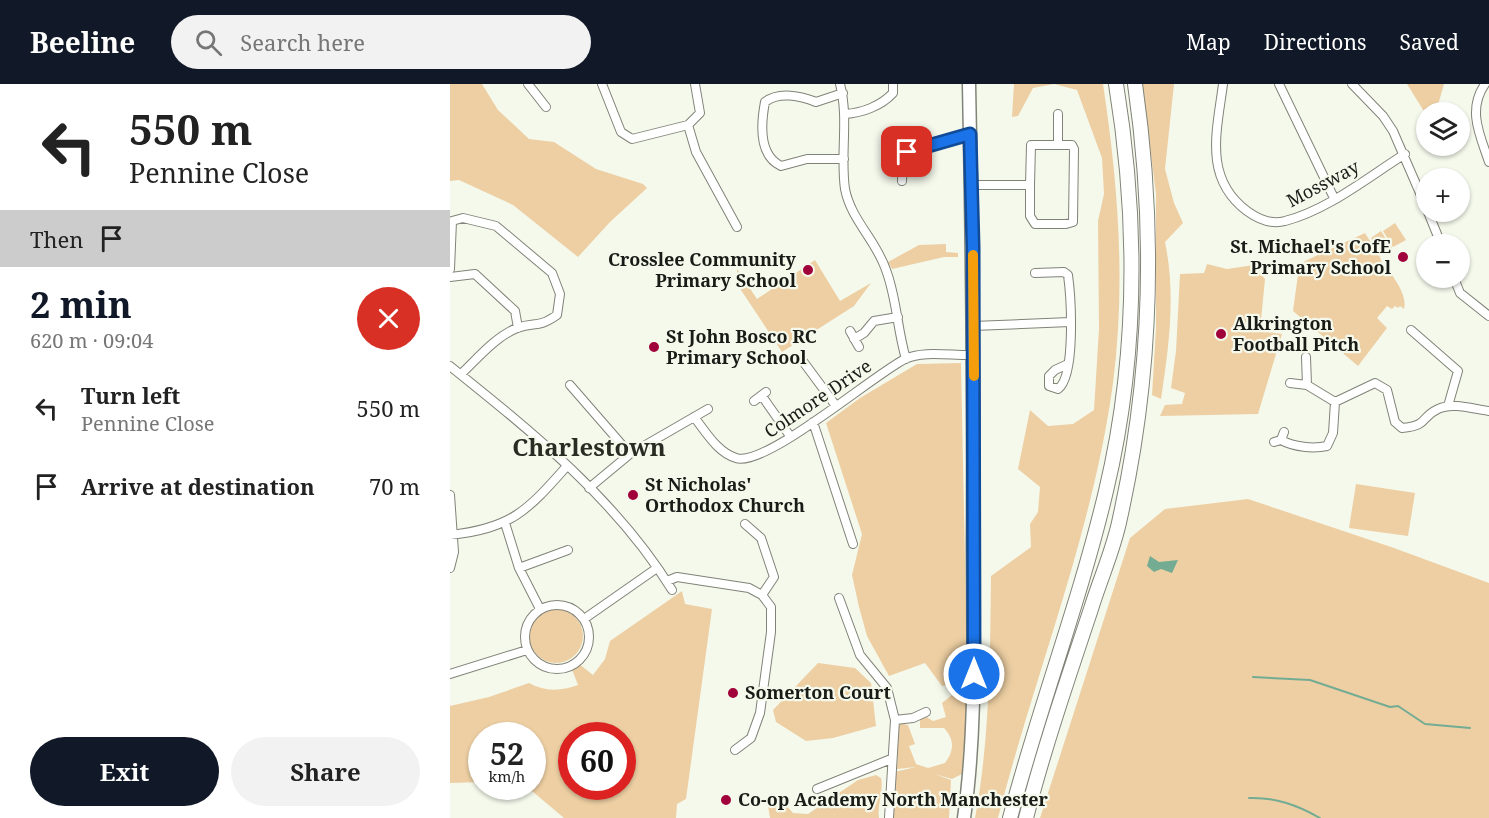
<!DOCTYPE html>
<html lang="en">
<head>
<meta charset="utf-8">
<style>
  body { margin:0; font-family:"Noto Serif",serif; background:#f2f2f2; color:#222; height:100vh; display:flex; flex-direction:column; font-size:22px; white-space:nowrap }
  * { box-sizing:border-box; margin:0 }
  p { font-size:20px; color:#767676 }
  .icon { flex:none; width:33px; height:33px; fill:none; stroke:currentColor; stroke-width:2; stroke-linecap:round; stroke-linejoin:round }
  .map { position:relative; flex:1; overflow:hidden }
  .sheet { display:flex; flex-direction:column; background:#fff; width:450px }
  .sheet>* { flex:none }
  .banner { background:#fff; color:#222; overflow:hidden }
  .fabs { position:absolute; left:966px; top:18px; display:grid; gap:12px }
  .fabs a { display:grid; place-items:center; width:54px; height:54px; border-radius:50%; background:#fff; box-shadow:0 2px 4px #0004; font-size:30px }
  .speed { position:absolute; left:18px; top:638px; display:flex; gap:12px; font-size:30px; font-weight:700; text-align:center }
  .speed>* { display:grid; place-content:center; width:78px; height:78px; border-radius:50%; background:#fff; box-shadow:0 2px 4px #0004; line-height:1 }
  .speed small { font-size:15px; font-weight:400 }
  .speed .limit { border:9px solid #d22; background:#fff; color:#111 }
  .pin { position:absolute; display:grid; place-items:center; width:51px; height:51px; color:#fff; margin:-26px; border-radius:12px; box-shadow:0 3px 9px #0006 }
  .me { position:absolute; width:66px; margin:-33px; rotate:0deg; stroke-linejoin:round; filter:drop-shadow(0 0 4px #0008) }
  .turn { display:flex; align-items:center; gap:21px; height:126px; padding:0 30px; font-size:27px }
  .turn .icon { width:78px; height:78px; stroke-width:2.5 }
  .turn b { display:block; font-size:42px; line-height:51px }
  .then { display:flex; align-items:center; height:57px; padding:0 30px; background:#0003; gap:12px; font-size:22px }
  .round { display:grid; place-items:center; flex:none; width:63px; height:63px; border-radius:32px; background:#f2f2f2 }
  .headline { display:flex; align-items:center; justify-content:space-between; height:102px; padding:0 30px }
  h1 { font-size:36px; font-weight:700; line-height:45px; color:#111827 }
  .primary-button { display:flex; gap:12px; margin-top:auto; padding:12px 30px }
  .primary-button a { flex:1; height:69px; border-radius:36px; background:#111827; color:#fff; font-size:24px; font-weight:700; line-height:69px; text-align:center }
  .primary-button a+a { background:#f2f2f2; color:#222 }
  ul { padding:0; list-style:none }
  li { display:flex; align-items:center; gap:18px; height:78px; padding:0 30px }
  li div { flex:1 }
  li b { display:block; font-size:22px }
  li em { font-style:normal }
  header { display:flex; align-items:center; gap:36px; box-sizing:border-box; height:84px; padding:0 30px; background:#111827; color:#fff }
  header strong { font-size:28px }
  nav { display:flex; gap:33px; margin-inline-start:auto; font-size:21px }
  .search { width:420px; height:54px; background:#f2f2f2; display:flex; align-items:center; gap:15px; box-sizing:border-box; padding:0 21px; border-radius:33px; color:#767676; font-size:22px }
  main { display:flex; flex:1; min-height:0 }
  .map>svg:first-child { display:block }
  .green { fill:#edcfa3; fill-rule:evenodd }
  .water { fill:#73ac93 }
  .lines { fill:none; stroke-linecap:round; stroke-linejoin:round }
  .stream { stroke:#73ac93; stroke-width:2 }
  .minor-casing { stroke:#808378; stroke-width:10 }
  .primary-casing { stroke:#808378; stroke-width:15 }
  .motorway-casing { stroke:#808378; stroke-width:16 }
  .minor { stroke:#fff; stroke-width:8 }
  .primary { stroke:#fff; stroke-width:12 }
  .motorway { stroke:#fff; stroke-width:14 }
  .route-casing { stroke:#114b97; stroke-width:15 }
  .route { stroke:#1a73e8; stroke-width:10 }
  .slow { stroke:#f59e0b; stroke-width:10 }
  .poi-dot { fill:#a0013a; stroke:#f5f9ec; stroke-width:2 }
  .labels { text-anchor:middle; stroke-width:4.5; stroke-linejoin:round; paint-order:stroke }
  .street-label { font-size:18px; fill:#191b16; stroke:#f5f9ec }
  .poi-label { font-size:18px; font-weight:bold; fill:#191b16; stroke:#f5f9ec; text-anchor:start }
  .district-label { font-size:24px; font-weight:bold; fill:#292c23; stroke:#f5f9ec }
</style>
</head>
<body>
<header>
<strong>Beeline</strong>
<div class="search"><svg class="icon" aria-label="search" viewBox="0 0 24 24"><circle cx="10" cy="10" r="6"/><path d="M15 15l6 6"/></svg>Search here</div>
<nav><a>Map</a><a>Directions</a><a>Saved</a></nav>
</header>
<main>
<section class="sheet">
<div class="banner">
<div class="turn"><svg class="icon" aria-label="left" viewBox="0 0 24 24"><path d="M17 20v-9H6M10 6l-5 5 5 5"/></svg><div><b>550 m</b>Pennine Close</div></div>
<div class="then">Then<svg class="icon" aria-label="arrive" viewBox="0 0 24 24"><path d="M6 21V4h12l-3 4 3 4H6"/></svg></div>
</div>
<div class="headline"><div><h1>2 min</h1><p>620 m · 09:04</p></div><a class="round" style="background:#d93025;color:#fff"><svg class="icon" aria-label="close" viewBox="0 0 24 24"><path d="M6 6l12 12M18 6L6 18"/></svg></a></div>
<ul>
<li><svg class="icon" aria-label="left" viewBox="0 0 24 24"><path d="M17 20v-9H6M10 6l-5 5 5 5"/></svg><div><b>Turn left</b><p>Pennine Close</p></div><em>550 m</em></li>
<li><svg class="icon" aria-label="arrive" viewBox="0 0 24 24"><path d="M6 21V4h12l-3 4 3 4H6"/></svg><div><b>Arrive at destination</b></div><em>70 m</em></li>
</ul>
<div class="primary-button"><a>Exit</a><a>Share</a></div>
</section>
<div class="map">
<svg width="1039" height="734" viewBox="0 0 1039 734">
  <rect width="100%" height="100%" fill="#f5f9ec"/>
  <path class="green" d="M0,0H32L48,26L79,55L104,58L146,85L193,100L197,104L160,138L128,173L63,121L9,96L0,97Z
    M564,0H653C668,99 676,199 663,299C643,448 585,589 548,734H525C540,654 540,574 541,492L581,463L580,440L588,428L590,403L568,385L580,326L598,342L623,340L644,326L649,245L648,137L654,110L652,74L627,6L604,0L583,4L568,32L562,33Z
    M692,0H724L715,85L724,119L733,139L715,158C726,211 719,262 711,315L702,311L706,244V110Z
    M957,0H994L986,28L975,29Z
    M945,139L956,156L943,163L933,147Z
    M931,147L942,164L931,171L921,154Z
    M915,149L930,173L936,192L942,191C948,200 957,213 954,225L950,222L948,224L945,222L942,225L937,222L927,234L937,244L908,282L843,227L849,183L855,177Z
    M496,160V168L508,169V173H494L442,185L438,178L469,161Z
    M365,176L390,217L421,199L404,222L332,268L287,200V185L307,215Z
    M757,180L777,185L804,181L815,195L810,247L832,250L808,330L710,332L715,321L732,320L735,309L721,304L726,267L730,190L754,189Z
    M511,279L517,579L510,599L492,602L475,579L439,592L417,552L409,523L402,491L412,450L376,339L410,314L467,280Z
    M906,400L965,409L958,452L899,444Z
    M798,415L944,464L1039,499V734H590L680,454L715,425Z
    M232,507L235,520L262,525L236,715L227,720L226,734H114L76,702H82V651H32L31,698L0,699V622L39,613L79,599C95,608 111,607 128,601L121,583L128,579L143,591L155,575L160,557ZM122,651H172V702H122Z
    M79 552a27 27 0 1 1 54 0a27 27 0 1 1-54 0Z
    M368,579L405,584L421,599L426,642L383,654L356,657L326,638L323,626Z
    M519,597L512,690L502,695L484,690L501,696L499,734H444V688L466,683L447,685L449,639L458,641L465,660L459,662L466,680L478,684L495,679C504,667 505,656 494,644H470V634L475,632L483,637L496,633L492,619Z
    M426,691L431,694C434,707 427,720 429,734H320L317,716L334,719L343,729L358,730L408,696Z"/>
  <path class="water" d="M700,472L709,478L728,476L722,489L711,485L704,488L697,482Z"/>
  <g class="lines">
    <path class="stream" d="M803,593L860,596L940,623L948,622L975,640L1020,644
      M799,714C825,713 847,721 870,734"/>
    <defs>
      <path id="minor" d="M78,0L96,23
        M152,0L171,48L182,55L238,41L250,29L245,0
        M390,0C399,35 390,70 395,105C401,136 426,156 436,186C447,215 447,245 456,275
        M773,0C767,47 753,94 797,127C808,135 821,141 835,137C878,126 918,93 955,70
        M829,0L884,114
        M902,0L933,32L943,47L976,123
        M1035,0C1017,26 1030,51 1039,78
        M393,9L366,18C351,12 329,7 315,18C311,39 308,71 331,82L357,75H394
        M395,30C412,29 431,22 443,9V0
        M238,41L246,68L287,143
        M608,59V30
        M452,97L453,73L457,68L520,50
        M522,101H580L581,61H622L624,65L623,138L616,140H585L580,132V101
        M978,128L991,160
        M0,185L2,137L13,134L46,142L102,189L110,210L107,231C87,245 85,237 67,244C45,253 27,275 11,290
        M585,189L614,188L618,191C621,213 626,292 608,305L599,302V292L605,286L618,280
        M0,193L25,190L65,227L68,244
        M1004,194L1010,209L1039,232
        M523,242L620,238
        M961,246L1008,287L998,322
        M400,247L409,263
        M404,255L414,249L424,237L448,233
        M856,273L857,301
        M352,276L386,322
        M0,282C81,347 167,416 222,506
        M840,299L857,301L885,318L925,299L937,306L945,338L952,344C980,341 969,334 988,325C1002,318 1023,325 1039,327
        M120,301L180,370
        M312,312L340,352
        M304,317L316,308
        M244,333C256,348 267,368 286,374C315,384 423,291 455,275C473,266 503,272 523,271
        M363,338L403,460
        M831,356C844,363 863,365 877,362L883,349L885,318
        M824,358L831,356L834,348
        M139,404L180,370L258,325
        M0,411L4,468L0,484
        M55,439L69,484L90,525
        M295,440L311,454L324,493L312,511
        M0,451C62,444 77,427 117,382
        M69,484L118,466
        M217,497L227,493L299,504L312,511L321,523V548L310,629L301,654L285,666
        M389,514L410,571L437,604L445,636L439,734
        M75 553a32 32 0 1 1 64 0a32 32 0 1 1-64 0Z
        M134,535L207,484
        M0,590L77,566
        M445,636L463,634L476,628
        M367,705L441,675"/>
      <path id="primary" d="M514,734C527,643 523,550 523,458C524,305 522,153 519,0"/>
      <path id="motorway" d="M560,734C589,624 630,517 656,407C688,273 688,135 666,0
        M576,734C594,664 618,594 641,525C650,495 664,465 670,434C702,291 706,145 685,0"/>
    </defs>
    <use href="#minor" class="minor-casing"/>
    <use href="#primary" class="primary-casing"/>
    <use href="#motorway" class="motorway-casing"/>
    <use href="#minor" class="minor"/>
    <use href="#primary" class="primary"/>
    <use href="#motorway" class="motorway"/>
  </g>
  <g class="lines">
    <defs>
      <path id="route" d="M457,68L520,50L523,163L524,590"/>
    </defs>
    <use href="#route" class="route-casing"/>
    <use href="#route" class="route"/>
    <path class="slow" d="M523,171L524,292"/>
  </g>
  <g class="poi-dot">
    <circle cx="953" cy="173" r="6"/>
    <circle cx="358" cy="186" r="6"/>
    <circle cx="771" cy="250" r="6"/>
    <circle cx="204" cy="263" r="6"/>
    <circle cx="183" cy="411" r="6"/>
    <circle cx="283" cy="609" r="6"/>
    <circle cx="276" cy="716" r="6"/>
  </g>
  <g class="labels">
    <g class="street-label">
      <text transform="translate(873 100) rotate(-28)" y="6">Mossway</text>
      <text transform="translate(368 315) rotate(-34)" y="6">Colmore Drive</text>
    </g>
    <g class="poi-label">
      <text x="941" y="169" text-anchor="end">St. Michael's CofE<tspan x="941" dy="21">Primary School</tspan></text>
      <text x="346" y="182" text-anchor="end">Crosslee Community<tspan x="346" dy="21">Primary School</tspan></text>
      <text x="783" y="246">Alkrington<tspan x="783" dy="21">Football Pitch</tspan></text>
      <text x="216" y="259">St John Bosco RC<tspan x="216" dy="21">Primary School</tspan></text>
      <text x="195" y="407">St Nicholas'<tspan x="195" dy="21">Orthodox Church</tspan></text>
      <text x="295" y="615">Somerton Court</text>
      <text x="288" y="722">Co-op Academy North Manchester</text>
    </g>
    <g class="district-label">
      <text x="139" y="372">Charlestown</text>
    </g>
  </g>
</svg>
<div class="fabs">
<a><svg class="icon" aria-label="layers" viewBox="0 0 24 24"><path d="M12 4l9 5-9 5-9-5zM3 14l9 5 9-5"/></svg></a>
<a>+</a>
<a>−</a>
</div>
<div class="speed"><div>52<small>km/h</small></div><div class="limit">60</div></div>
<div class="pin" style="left:457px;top:68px;background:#d93025"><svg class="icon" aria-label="arrive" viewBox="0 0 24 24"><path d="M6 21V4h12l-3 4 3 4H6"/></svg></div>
<svg class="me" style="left:524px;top:590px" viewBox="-20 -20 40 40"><circle r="17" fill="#1a73e8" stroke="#fff" stroke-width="3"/><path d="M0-11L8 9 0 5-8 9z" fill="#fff"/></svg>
</div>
</main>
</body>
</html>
